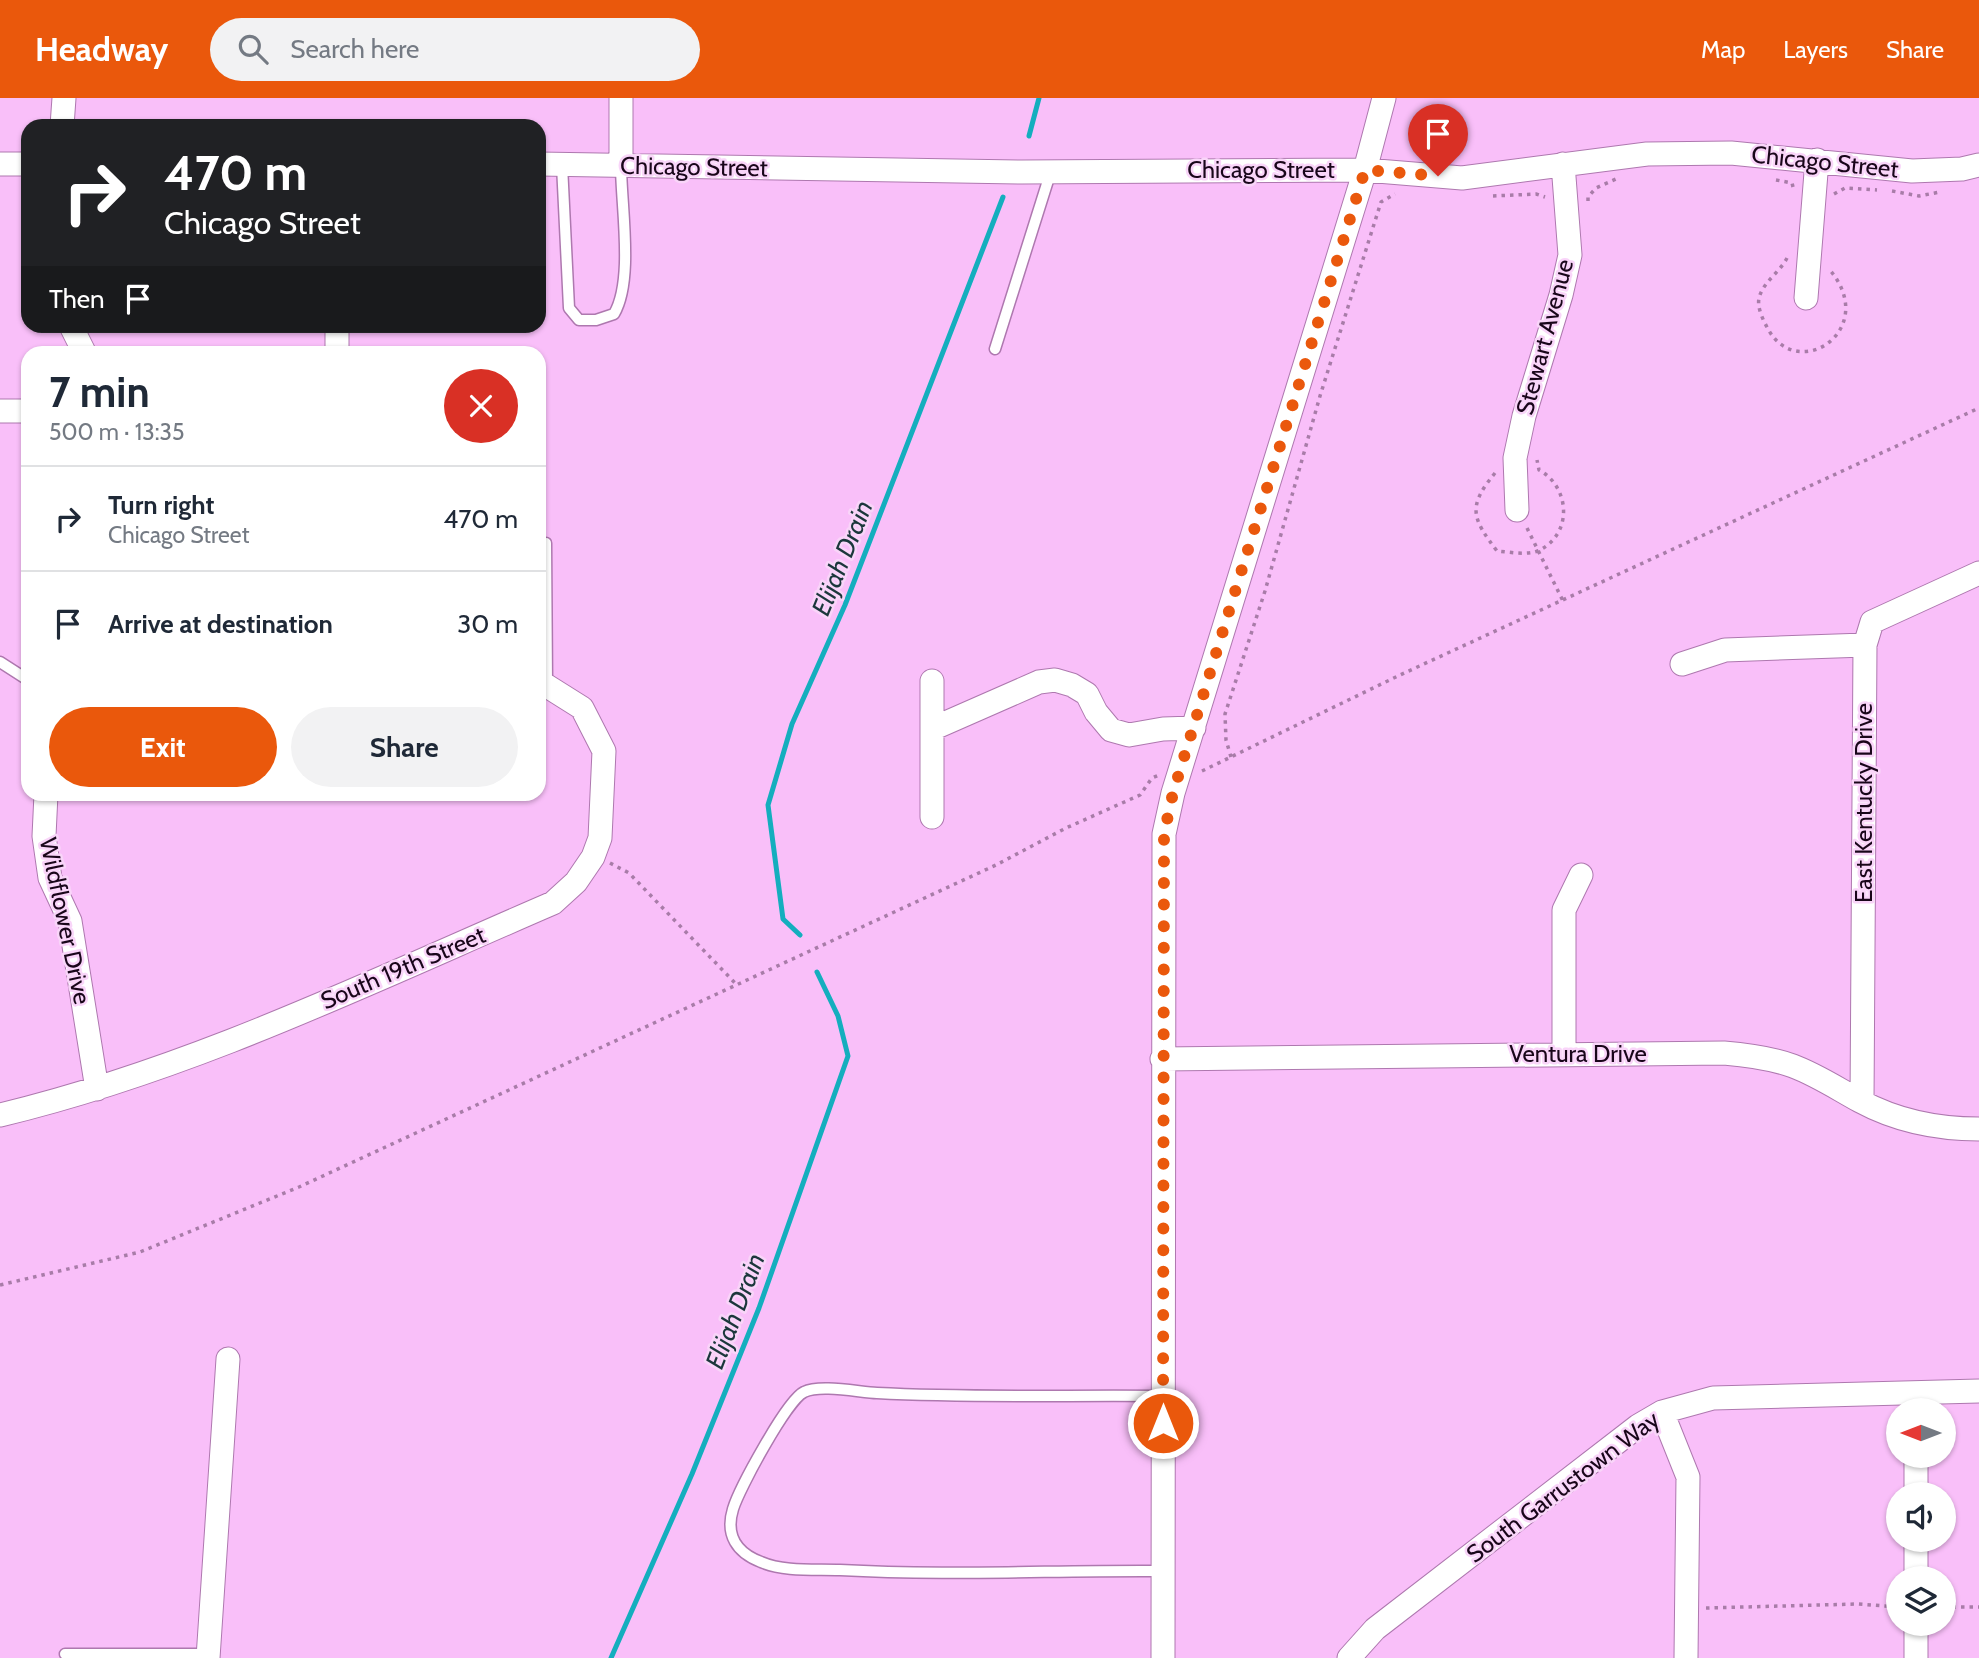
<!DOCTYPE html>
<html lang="en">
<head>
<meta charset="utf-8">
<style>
  body { margin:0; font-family:Cabin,sans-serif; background:#f2f2f3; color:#1f2937; height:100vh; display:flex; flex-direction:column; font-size:26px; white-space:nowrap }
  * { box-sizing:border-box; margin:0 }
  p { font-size:23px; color:#747a83 }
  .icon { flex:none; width:38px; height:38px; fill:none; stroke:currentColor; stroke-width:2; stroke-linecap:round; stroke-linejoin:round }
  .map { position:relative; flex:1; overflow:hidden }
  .details { position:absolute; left:21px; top:248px; width:525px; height:455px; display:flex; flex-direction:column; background:#fff; border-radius:21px; box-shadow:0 2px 5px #0004 }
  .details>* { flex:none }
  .hud { position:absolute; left:21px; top:21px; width:525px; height:214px; border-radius:21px; box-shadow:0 2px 5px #0004; background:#202124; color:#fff; overflow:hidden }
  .needle { width:46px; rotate:270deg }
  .buttons { position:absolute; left:1886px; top:1300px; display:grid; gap:14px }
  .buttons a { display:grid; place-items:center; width:70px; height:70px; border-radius:50%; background:#fff; box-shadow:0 2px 5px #0004; font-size:35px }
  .pin { position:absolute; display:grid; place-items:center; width:60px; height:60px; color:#fff; margin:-72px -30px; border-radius:50% 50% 50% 0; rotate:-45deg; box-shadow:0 0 7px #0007 }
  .pin .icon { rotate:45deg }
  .me { position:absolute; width:77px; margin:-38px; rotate:0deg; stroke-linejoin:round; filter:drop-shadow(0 0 5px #0008) }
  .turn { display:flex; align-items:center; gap:24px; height:147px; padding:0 28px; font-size:32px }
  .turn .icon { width:91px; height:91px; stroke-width:2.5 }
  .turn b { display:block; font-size:49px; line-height:60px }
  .then { display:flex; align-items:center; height:66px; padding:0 28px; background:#0003; gap:14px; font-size:26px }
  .round { display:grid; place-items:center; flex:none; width:74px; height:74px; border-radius:37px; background:#f2f2f3 }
  .summary { display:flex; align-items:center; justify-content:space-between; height:119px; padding:0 28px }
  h1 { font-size:42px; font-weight:700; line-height:52px }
  .cta { display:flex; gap:14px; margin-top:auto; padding:14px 28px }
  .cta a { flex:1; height:80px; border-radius:42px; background:#ea580c; color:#fff; font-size:28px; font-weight:700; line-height:80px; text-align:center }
  .cta a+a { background:#f2f2f3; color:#1f2937 }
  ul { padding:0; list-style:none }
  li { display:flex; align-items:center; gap:21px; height:105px; padding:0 28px; border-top:2px solid #e0e1e3 }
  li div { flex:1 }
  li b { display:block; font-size:26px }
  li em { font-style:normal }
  header { display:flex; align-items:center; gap:42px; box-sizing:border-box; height:98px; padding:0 35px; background:#ea580c; color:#fff }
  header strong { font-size:33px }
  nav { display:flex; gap:38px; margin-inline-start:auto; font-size:24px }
  .search { width:490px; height:63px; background:#f2f2f3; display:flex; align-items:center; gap:18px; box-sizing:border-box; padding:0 24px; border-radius:38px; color:#747a83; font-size:26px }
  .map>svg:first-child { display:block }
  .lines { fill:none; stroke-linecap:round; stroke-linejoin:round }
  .stream { stroke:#14aebe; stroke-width:5 }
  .service-casing { stroke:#ae78af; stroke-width:13 }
  .minor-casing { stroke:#ae78af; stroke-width:25 }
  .path { stroke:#a87ca8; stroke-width:3.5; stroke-dasharray:3.5 5; stroke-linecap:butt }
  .service { stroke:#fff; stroke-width:10 }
  .minor { stroke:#fff; stroke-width:23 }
  .route { stroke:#ea580c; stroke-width:12; stroke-dasharray:0 21.6 }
  .labels { text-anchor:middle; stroke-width:5; stroke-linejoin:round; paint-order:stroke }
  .street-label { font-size:24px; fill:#19061a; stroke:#f9d5f9 }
  .water-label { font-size:26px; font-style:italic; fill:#1b373b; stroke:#f9d5f9 }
</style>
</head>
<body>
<header>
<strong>Headway</strong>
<div class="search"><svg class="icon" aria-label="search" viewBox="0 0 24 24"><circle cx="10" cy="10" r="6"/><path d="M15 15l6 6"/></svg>Search here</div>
<nav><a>Map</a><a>Layers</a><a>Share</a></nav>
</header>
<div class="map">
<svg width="1979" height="1560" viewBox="0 0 1979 1560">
  <rect width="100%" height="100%" fill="#f9bff9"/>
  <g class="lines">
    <path class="stream" d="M1029,38L1039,0
      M800,837L783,821L768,707L792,626L845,507L1003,99
      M611,1560L692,1376L759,1210L848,958L838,918L817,874"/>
    <defs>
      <path id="service" d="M562,67L569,210L579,222H596L614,216C634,182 621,108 621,67
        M995,251L1051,73
        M546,445L547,588
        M0,564L28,582
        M1163,1298C1068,1297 972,1300 877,1295C858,1294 820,1286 804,1294C787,1302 739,1391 733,1411C725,1437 737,1455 761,1464C784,1474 815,1471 840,1472C947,1478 1056,1472 1163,1473
        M65,1556H208"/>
      <path id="minor" d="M62,28L64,0
        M0,66H28
        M539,66L1022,74L1365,72L1462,80L1647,56L1731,55L1912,73L1962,71L1979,67
        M621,67V0
        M1806,200L1817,62
        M71,228L85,256
        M337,256V228
        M0,313H28
        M1517,412L1515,360L1524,318L1561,197L1570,157L1563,66
        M1682,566L1725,552L1865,547
        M932,631L1039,584L1055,582L1072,587L1087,596L1096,614L1111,632L1129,637L1163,631L1194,630
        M46,696L44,738L50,780L70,823L97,991
        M932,719V583
        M1564,956V812L1581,777
        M1162,961L1724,955C1748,957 1771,960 1793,968C1817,977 1838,991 1860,1003C1897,1023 1937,1031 1979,1031
        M1862,1004L1865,547L1872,524L1979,475
        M0,1017C192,971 372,883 553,805L576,784L593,759L600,740L604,653L582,610L547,588H539
        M1662,1314L1688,1379L1686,1560
        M1916,1358V1396
        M1916,1442V1480
        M1916,1526V1560
        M208,1560L228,1261
        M1163,1560L1164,736L1173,695L1365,72L1384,0
        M1349,1560L1375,1531L1638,1328L1662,1314L1713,1300L1979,1293"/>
    </defs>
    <use href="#service" class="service-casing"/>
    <use href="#minor" class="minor-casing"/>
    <path class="path" d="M1776,82L1792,85L1793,89
      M1892,93L1919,98L1940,94
      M1834,96L1845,90L1877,92
      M1493,98L1536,96L1545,99
      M1588,103V99L1596,90L1616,81
      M1787,160C1780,174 1763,184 1759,200C1757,210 1763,222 1768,231C1798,286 1881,231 1829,171
      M1495,375C1467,409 1472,420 1497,453C1510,454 1528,458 1540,452C1574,434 1569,388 1539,372L1537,362
      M1527,430L1563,503
      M1231,659L1226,642L1225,616L1265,493L1320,298L1381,104L1395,96
      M1202,673L1400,577L1979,310
      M610,765L629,775L737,887
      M0,1187L140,1154L299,1089L996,767L1066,730L1140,697L1152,680L1159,677
      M1944,1509H1979
      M1706,1510L1858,1506L1899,1509"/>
    <use href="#service" class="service"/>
    <use href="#minor" class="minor"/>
  </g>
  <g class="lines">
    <path class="route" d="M1163,1325L1164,736L1173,695L1365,72L1438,78"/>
  </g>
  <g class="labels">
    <g class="street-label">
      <text transform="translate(1825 64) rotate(6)" y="8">Chicago Street</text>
      <text transform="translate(694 69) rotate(1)" y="8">Chicago Street</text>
      <text x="1261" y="80">Chicago Street</text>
      <text transform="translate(1545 239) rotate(-75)" y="8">Stewart Avenue</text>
      <text transform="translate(1864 705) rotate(-90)" y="8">East Kentucky Drive</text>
      <text transform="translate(65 823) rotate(78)" y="8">Wildflower Drive</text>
      <text transform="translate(403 870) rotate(-23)" y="8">South 19th Street</text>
      <text x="1578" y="964">Ventura Drive</text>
      <text transform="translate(1563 1389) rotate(-37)" y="8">South Garrustown Way</text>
    </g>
    <g class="water-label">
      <text transform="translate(842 460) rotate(-68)" y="9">Elijah Drain</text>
      <text transform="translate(735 1213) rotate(-69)" y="9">Elijah Drain</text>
    </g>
  </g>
</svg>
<div class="buttons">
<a><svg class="needle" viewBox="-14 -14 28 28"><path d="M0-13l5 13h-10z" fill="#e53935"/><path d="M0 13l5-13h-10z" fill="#747a83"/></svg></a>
<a><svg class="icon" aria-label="sound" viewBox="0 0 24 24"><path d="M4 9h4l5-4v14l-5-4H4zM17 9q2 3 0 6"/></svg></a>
<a><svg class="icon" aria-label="layers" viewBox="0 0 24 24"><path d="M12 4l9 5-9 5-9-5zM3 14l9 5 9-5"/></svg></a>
</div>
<div class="pin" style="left:1438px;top:78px;background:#d93025"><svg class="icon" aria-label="arrive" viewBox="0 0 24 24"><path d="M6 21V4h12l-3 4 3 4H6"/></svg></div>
<svg class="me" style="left:1163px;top:1325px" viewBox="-20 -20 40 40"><circle r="17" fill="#ea580c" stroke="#fff" stroke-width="3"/><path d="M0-11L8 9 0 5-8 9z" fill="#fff"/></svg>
<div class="hud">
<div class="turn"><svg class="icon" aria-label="right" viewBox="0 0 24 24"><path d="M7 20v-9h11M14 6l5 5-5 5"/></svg><div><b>470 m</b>Chicago Street</div></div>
<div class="then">Then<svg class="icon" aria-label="arrive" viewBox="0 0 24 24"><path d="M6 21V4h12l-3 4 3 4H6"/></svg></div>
</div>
<section class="details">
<div class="summary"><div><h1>7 min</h1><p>500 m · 13:35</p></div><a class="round" style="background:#d93025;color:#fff"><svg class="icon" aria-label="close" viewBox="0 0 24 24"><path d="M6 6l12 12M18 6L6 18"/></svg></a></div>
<ul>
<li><svg class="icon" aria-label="right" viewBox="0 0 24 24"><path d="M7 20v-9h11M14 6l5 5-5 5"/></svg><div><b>Turn right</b><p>Chicago Street</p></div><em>470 m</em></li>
<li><svg class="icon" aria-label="arrive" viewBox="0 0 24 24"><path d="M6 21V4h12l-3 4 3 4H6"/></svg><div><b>Arrive at destination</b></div><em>30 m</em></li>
</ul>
<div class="cta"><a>Exit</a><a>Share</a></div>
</section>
</div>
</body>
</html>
